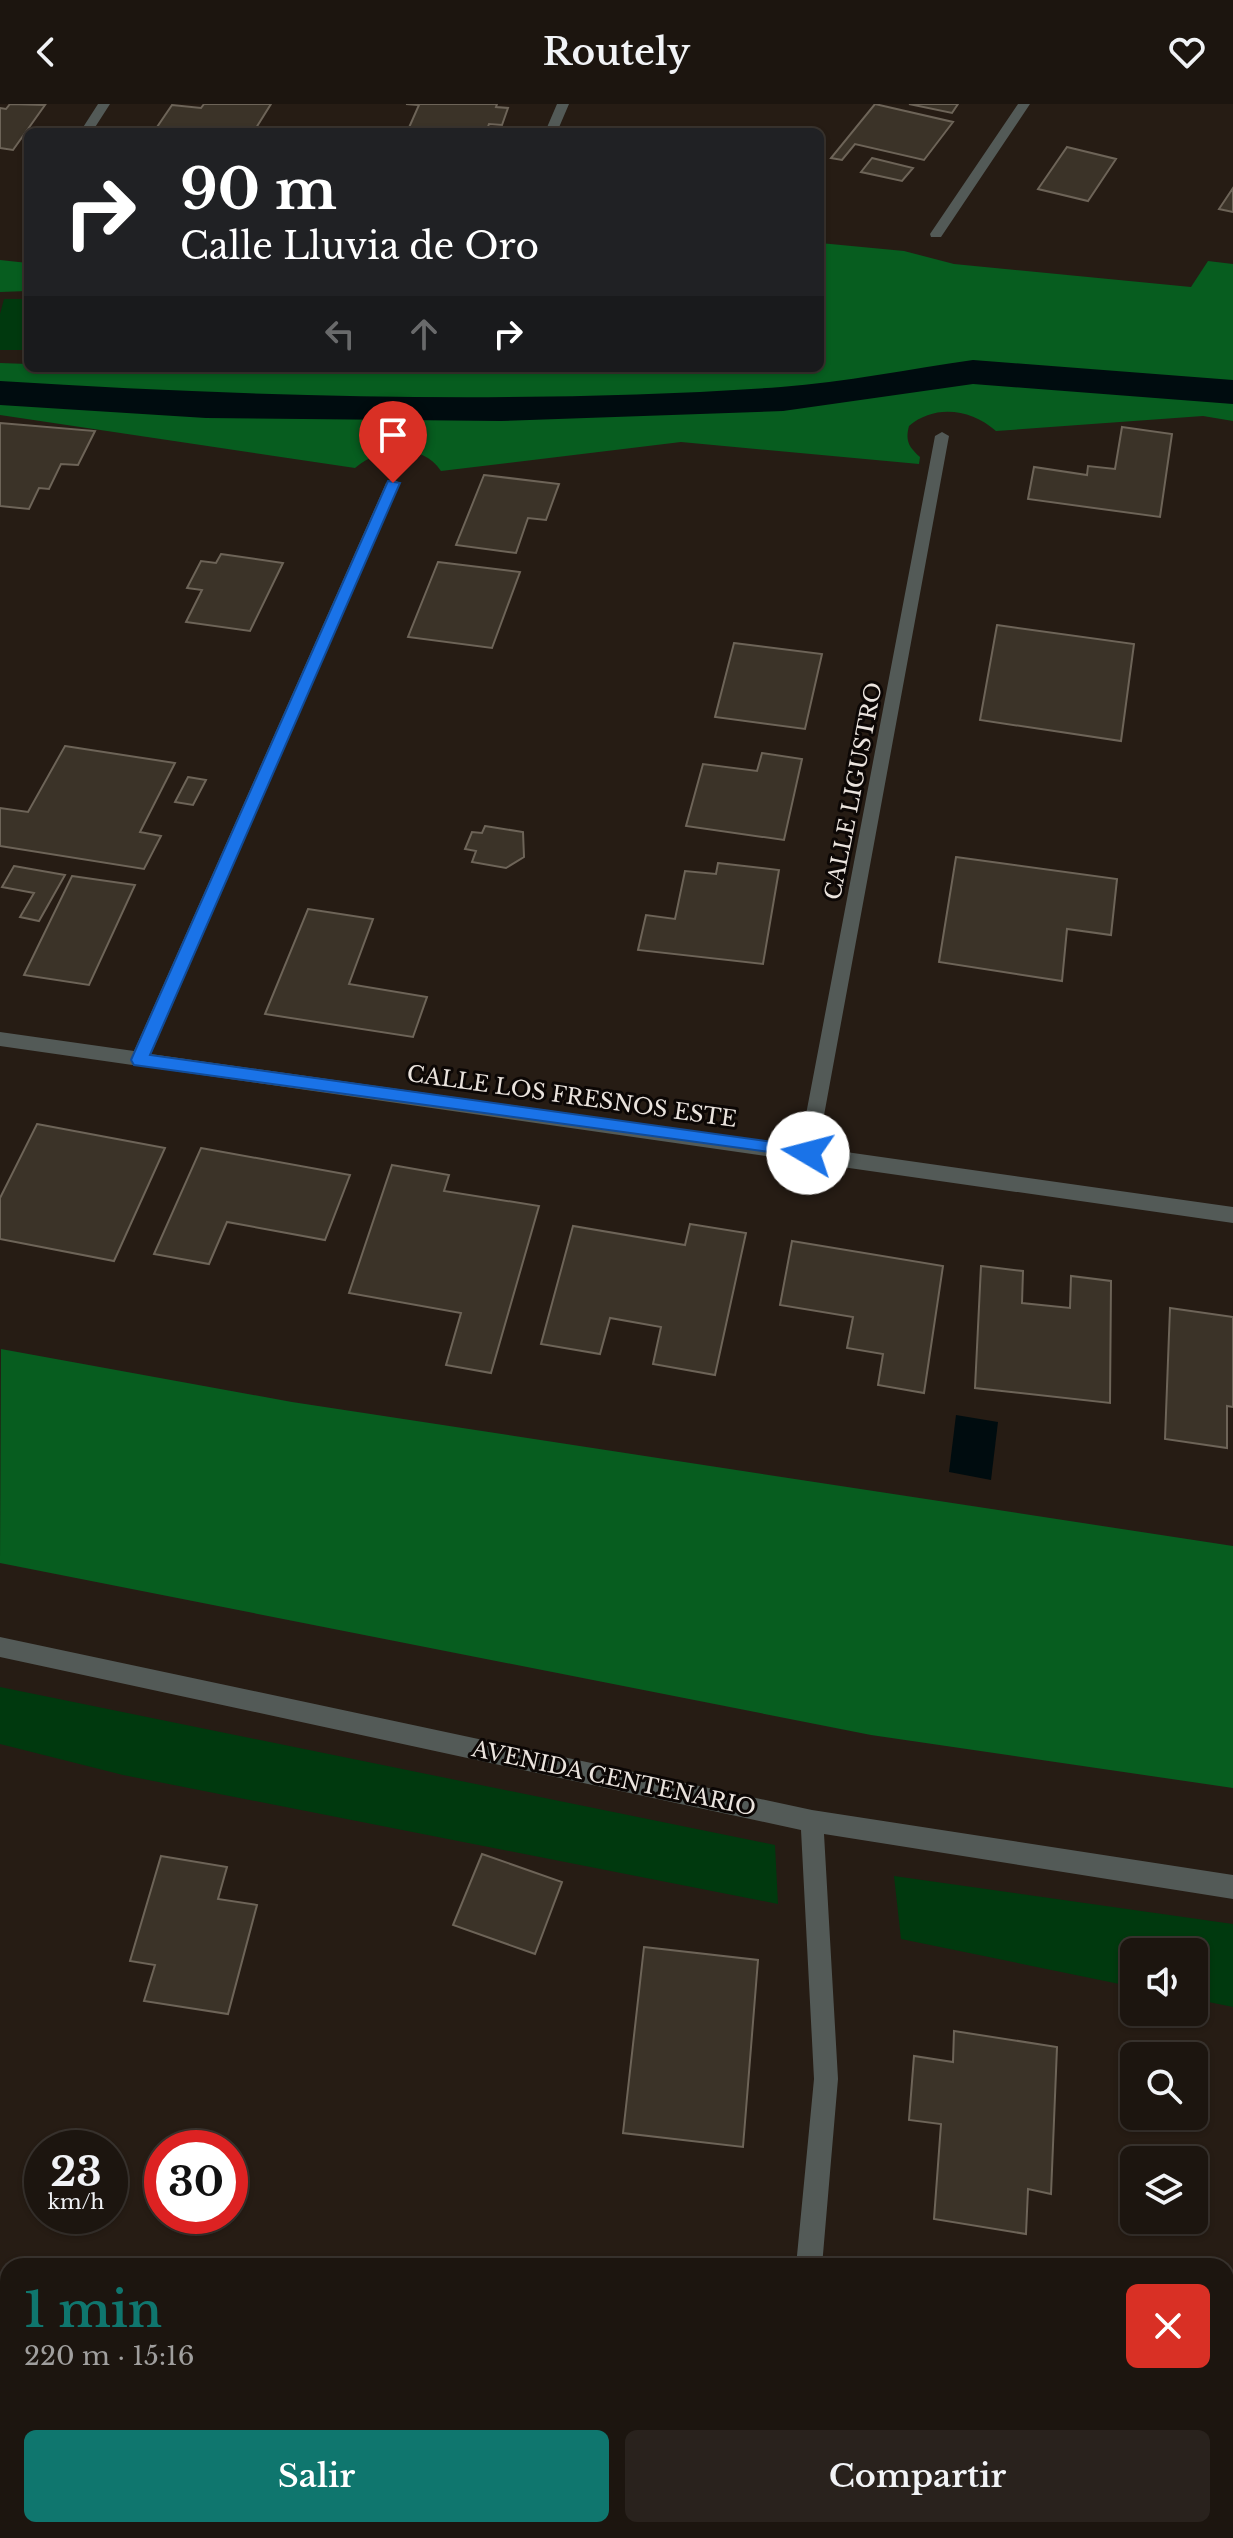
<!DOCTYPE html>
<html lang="es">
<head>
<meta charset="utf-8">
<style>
  body { margin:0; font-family:"Libre Baskerville",serif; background:#29221d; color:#f1f3f6; height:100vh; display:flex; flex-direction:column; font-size:30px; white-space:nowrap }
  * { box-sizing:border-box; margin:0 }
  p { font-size:26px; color:#a09f9e }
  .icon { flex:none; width:44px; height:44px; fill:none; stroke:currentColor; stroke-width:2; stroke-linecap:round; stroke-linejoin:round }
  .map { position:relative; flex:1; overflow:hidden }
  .sheet { position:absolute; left:0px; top:2154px; width:1234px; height:280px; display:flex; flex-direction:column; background:#1c150f; border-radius:24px 24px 0 0; box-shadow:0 2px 6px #0004,0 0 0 2px #3a342f }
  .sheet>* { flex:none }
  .banner { position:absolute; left:24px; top:24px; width:800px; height:244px; border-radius:12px; box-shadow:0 2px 6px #0004,0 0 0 2px #3a342f; background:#202124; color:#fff; overflow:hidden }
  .buttons { position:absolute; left:1120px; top:1834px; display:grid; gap:16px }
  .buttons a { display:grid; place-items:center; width:88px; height:88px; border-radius:12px; background:#1c150f; box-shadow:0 2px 6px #0004,0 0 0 2px #3a342f; font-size:40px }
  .speed { position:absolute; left:24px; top:2026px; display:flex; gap:16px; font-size:40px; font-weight:700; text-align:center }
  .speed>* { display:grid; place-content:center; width:104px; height:104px; border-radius:50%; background:#1c150f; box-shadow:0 2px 6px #0004,0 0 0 2px #3a342f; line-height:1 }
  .speed small { font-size:20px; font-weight:400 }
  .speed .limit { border:12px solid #d22; background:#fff; color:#111 }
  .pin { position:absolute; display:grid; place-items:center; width:68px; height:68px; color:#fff; margin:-82px -34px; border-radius:50% 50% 50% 0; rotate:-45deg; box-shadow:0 0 8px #0007 }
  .pin .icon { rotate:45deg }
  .me { position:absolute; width:88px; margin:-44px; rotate:278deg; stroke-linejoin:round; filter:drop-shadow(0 0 6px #0008) }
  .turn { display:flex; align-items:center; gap:28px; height:168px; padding:0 24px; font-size:36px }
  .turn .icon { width:104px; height:104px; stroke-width:2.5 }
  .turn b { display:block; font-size:56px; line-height:68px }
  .lanes { display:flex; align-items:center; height:76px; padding:0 24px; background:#0003; justify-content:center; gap:40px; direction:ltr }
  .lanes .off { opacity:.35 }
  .round { display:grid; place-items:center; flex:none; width:84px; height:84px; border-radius:12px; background:#29221d }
  .head { display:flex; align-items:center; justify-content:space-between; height:136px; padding:0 24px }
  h1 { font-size:48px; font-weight:600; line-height:60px; color:#0f766e }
  .action { display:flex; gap:16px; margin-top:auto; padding:16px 24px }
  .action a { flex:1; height:92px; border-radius:12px; background:#0f766e; color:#fff; font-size:32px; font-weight:600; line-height:92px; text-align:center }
  .action a+a { background:#29221d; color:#f1f3f6 }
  header { display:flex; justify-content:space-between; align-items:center; height:104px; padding:0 24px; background:#1c150f; font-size:36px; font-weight:600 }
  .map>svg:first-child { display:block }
  .green { fill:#00390e }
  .forest { fill:#075d1f }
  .water { fill:#000c0f }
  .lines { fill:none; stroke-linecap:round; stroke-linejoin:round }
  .canal { fill:#000c0f; fill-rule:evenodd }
  .building { fill:#3b3328; stroke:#6d6458; stroke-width:2 }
  .street { fill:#535a57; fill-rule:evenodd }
  .route { fill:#1a73e8; stroke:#114b97; stroke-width:2 }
  .labels { text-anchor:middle; stroke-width:6; stroke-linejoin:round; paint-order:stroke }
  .street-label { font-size:22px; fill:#eae3dd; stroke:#0c0705 }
</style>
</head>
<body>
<header><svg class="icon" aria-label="back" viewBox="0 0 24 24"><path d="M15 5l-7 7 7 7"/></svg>Routely<svg class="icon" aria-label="heart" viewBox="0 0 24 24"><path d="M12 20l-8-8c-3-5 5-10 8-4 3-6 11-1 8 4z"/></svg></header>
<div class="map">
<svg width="1233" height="2434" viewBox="0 0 1233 2434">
  <rect width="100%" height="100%" fill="#261c14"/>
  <path class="green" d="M4,195H28V246H0V210Z
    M0,1583L775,1741L778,1800L123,1671L0,1640Z
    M894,1772L1233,1820V1903L1194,1895V1848H1134V1883L901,1835Z"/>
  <path class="forest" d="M820,139L904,147L954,160L1191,183L1208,157L1233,160V317L1203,312L996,327C971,305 935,300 909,322C905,337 909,343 920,353L919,360L681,338L441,367C422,338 379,343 355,364L0,311V259L28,260V264L163,267L166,264H820Z
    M0,156L28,159V187L0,188Z
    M1,1245L292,1298L1233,1442V1684L871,1631L0,1459Z"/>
  <path class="water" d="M956,1311L998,1318L991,1376L949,1368Z"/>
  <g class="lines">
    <path class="canal" d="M973,256L1233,276V300L973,280L783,307L501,317L206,314L0,301V277C259,293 521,301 781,283C845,278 910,265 973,256Z"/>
  </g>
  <path class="building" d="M10,0L45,1L13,46L0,44V4L6,5Z
    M204,0H271L256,24L245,23L242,28L155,26L172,1L201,4Z
    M406,0H497L496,3L508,4L502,21L489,20L486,28H407L419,1Z
    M875,0L953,18L924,56L855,40L842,56L831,54Z
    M909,0H958L952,9Z
    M1067,43L1116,55L1088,97L1038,85Z
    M872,54L913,64L902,77L861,68Z
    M1233,84V108L1219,105Z
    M0,319L95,327L78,361L61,360L49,385L39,384L29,405L0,402Z
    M1122,323L1172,330L1160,413L1028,395L1034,363L1087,371L1088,362L1115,365Z
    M484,371L559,380L546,416L528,414L516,449L456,441Z
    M221,450L283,459L250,527L186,518L202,486L187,484L201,457L216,459Z
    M438,458L520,468L492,544L408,533Z
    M997,521L1134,540L1121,637L980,616Z
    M734,539L822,550L805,625L715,613Z
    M65,642L175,659L140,728L161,732L144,765L0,742V704L28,708Z
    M762,649L802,655L784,736L686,722L703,660L757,667Z
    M188,673L206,676L193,701L175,698Z
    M485,722L523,728L524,753L506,764L472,758L476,747L465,745L472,728L482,729Z
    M956,753L1117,775L1111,831L1067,825L1062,877L939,858Z
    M718,759L779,766L763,860L638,846L646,811L675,815L685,767L716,770Z
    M14,762L65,771L39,817L20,813L34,789L2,783Z
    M72,772L135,781L89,881L24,871Z
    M308,805L373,815L349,880L427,893L413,933L265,910Z
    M37,1020L165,1044L114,1157L0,1135V1094Z
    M201,1044L350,1071L325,1136L227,1118L209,1160L154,1150Z
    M392,1061L449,1071L444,1087L539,1102L491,1269L446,1261L461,1209L349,1189Z
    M690,1120L746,1129L715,1271L653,1260L661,1223L610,1214L600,1250L541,1240L573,1122L685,1141Z
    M792,1137L943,1162L924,1289L878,1281L883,1250L847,1244L853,1213L780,1201Z
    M981,1162L1023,1167L1022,1199L1070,1204L1071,1172L1111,1177L1110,1299L975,1284Z
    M1170,1204L1233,1213V1303L1227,1302V1344L1165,1335Z
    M482,1750L562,1778L535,1850L453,1821Z
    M161,1752L227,1763L218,1795L257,1801L228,1910L144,1897L155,1861L130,1857Z
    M644,1843L758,1856L743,2043L623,2029Z
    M954,1927L1057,1943L1051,2090L1028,2085L1026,2130L934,2115L941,2020L909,2016L914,1952L953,1958Z"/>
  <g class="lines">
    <path class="street" d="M98,0H110L92,28H80Z
      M557,0H569L557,28H545Z
      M1018,0H1030L941,133H931L930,130Z
      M28,111V121L23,120L22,115Z
      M942,328L949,332L818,1044L1233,1103V1119L0,942V928L134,947L386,379L393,375L400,379L151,950L800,1042L935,332Z
      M0,1533L812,1706L1233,1771V1795L824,1730L838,1975L822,2162H796L814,1975L801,1726L0,1553Z
      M748,2426H776L773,2434H745Z
      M824,2426H866L869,2434H827Z"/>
  </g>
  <path class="route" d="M388,377L400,379L150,951L808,1043L817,1049L814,1054L134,961L131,956Z"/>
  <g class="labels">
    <g class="street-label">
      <text transform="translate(853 687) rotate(-79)" y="8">CALLE LIGUSTRO</text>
      <text transform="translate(572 992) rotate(8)" y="8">CALLE LOS FRESNOS ESTE</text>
      <text transform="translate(614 1674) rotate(12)" y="8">AVENIDA CENTENARIO</text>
    </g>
  </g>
</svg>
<div class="buttons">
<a><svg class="icon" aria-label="sound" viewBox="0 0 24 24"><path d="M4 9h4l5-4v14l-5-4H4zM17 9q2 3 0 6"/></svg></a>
<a><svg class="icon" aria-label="search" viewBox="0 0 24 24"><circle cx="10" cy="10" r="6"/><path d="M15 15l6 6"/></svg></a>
<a><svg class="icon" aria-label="layers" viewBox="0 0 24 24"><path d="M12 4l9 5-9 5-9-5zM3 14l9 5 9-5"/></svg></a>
</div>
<div class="speed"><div>23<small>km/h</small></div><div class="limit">30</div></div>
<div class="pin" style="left:393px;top:379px;background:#d93025"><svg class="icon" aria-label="arrive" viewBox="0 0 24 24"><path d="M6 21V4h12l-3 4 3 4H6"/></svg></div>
<svg class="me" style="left:808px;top:1049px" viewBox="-20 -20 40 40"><circle r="19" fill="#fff"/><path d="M0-13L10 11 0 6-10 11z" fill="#1a73e8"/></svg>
<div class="banner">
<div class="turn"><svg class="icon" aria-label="right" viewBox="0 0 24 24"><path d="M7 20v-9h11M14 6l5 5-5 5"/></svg><div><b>90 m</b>Calle Lluvia de Oro</div></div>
<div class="lanes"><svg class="icon off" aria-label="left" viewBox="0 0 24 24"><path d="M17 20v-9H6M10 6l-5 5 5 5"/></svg><svg class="icon off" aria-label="ahead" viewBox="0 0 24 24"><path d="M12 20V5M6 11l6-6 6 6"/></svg><svg class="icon" aria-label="right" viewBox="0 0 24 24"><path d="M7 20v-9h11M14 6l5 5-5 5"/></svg></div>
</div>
<section class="sheet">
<div class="head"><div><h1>1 min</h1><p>220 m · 15:16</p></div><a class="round" style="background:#d93025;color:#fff"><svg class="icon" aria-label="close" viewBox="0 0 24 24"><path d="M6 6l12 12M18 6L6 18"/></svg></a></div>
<div class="action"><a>Salir</a><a>Compartir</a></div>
</section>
</div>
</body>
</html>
